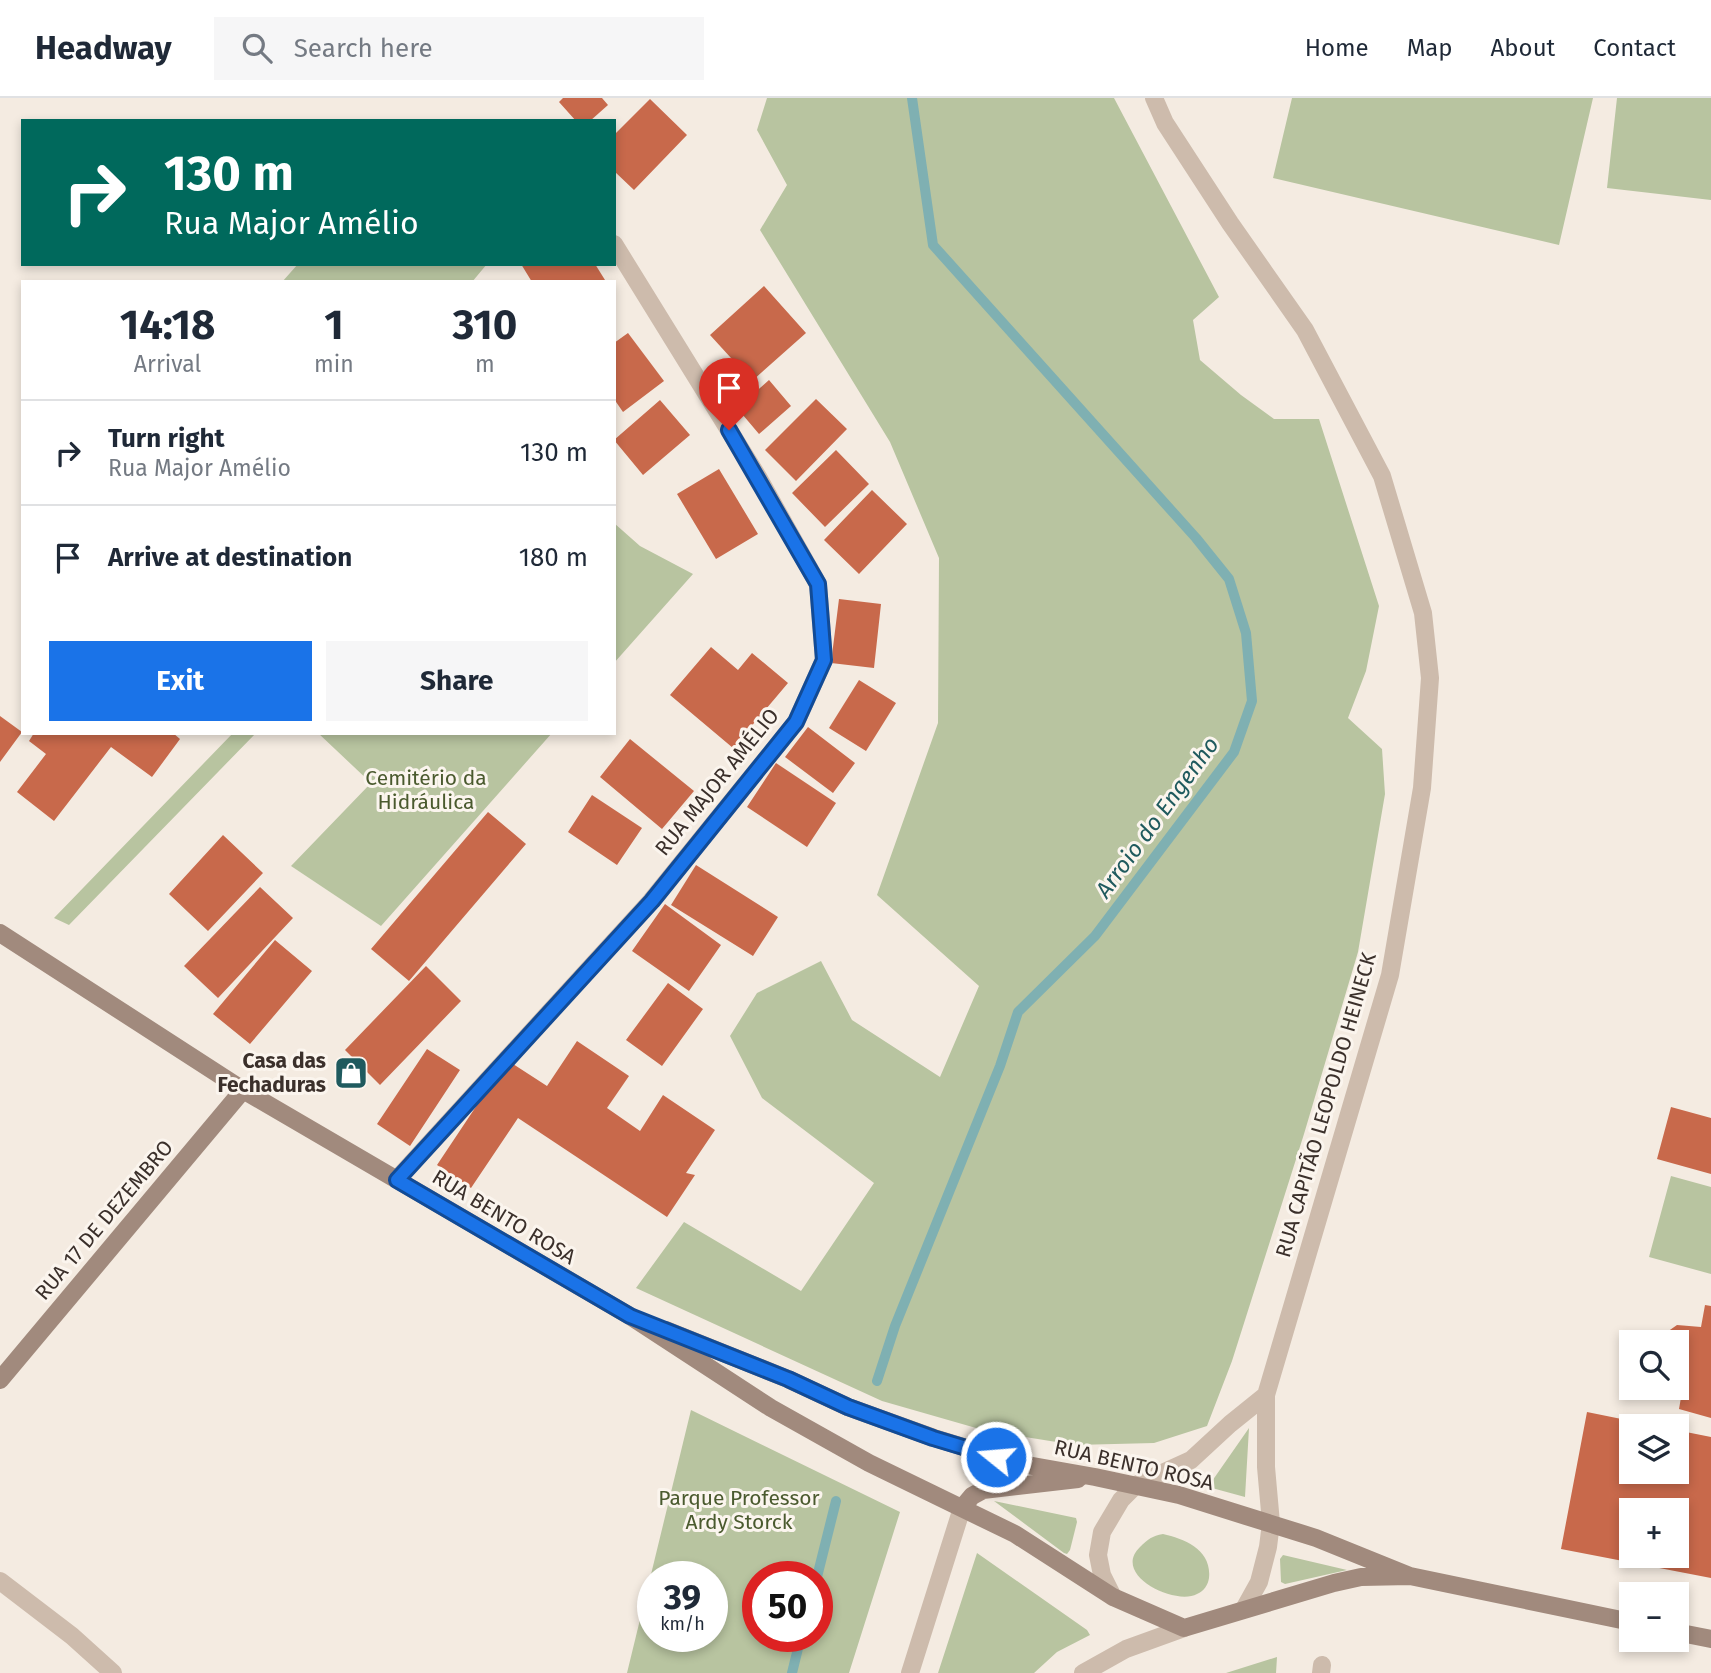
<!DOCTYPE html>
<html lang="en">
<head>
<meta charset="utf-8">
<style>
  body { margin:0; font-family:"Fira Sans",sans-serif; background:#f6f6f7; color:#1f2937; height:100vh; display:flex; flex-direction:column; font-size:26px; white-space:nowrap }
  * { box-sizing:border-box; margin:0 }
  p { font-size:23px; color:#747a83 }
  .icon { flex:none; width:38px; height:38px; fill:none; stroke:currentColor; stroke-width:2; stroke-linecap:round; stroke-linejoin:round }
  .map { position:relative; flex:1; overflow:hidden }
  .drawer { position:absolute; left:21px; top:182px; width:595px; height:455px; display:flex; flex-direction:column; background:#fff; border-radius:0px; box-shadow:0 4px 10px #0003 }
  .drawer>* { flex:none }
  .hud { position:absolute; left:21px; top:21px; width:595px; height:147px; border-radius:0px; box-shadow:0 4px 10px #0003; background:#00695c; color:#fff; overflow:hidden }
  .fabs { position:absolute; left:1619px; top:1232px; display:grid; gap:14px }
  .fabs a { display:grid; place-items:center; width:70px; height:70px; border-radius:0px; background:#fff; box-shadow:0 4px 10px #0003; font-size:35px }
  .speed { position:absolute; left:637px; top:1463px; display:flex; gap:14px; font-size:35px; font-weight:700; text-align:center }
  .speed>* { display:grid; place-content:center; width:91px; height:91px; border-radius:50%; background:#fff; box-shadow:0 4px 10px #0003; line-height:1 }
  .speed small { font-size:18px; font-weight:400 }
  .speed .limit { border:10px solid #d22; background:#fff; color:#111 }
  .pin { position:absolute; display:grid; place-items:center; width:60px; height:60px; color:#fff; margin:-72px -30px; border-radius:50% 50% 50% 0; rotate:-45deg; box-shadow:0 0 7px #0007 }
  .pin .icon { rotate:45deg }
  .me { position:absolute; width:77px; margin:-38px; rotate:287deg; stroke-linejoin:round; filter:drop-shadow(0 0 5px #0008) }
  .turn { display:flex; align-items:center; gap:24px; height:147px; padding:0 28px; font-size:32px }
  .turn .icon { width:91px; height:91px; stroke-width:2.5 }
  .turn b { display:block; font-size:49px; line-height:60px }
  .eta { display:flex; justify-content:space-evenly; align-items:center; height:119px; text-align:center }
  .eta b { font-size:42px; font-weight:700; line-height:49px }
  .primary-button { display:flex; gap:14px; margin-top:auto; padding:14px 28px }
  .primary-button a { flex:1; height:80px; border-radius:0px; background:#1a73e8; color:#fff; font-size:28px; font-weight:700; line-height:80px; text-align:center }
  .primary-button a+a { background:#f6f6f7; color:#1f2937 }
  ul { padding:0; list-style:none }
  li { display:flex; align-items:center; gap:21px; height:105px; padding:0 28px; border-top:2px solid #e0e1e3 }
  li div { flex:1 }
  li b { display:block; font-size:26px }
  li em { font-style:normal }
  header { display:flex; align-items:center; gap:42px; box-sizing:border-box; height:98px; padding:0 35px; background:#fff; border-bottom:2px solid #e0e1e3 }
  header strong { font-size:33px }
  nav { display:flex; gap:38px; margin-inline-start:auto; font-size:24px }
  .search { width:490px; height:63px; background:#f6f6f7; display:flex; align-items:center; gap:18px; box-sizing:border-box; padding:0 24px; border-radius:0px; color:#747a83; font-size:26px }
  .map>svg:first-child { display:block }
  .green { fill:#b8c4a0; fill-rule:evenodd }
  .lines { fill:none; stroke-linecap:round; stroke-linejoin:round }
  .stream { stroke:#7fb0b2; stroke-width:10 }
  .building { fill:#c8694b; fill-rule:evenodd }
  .minor { stroke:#cdbbac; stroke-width:18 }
  .tertiary { stroke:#cdbbac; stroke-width:18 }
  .secondary { stroke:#a18a7d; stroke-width:18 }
  .route-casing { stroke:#114b97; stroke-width:18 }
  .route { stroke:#1a73e8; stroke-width:12 }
  .labels { text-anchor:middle; stroke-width:6; stroke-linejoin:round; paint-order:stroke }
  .park-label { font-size:21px; fill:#4a5a2e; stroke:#fbf5ee }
  .street-label { font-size:21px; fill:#3b302b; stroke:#fbf5ee }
  .poi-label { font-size:21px; font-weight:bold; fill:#3b302b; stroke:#fbf5ee; text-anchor:end }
  .water-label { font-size:23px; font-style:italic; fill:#1f5a5e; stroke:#fbf5ee }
</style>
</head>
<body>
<header>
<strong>Headway</strong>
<div class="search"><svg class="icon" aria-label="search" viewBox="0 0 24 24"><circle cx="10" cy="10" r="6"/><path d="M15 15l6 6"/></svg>Search here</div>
<nav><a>Home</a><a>Map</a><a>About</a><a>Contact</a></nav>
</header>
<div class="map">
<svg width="1711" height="1575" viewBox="0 0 1711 1575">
  <rect width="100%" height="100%" fill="#f4ebe1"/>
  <path class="green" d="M767,0H1114L1219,199L1193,222L1200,262L1241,297L1274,321H1319L1379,508L1366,573L1348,620L1382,651L1385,696L1358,854L1304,1036L1232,1263L1207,1328L1154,1345L1075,1347L983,1332L882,1303L636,1190L684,1124L801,1193L874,1085L762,1000L730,938L757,895L821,863L852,922L940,979L979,888L877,797L938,625L939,460L890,344L760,132L787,87L757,32Z
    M1292,0H1593L1559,147L1273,80Z
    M1617,0H1711V102L1607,90Z
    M298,166H487L472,184H282Z
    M614,425L640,448L693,476L614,565Z
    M233,635H256L69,827L54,820Z
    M318,635H552L381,828L291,768L371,685Z
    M1671,1078L1711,1089V1176L1649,1159Z
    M691,1312L900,1414L849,1575H627ZM653,1479H712V1538H653ZM758,1479H817V1538H758Z
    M1249,1330L1245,1399L1212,1390L1210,1386Z
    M994,1403L1076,1420L1077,1424L1070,1452L1067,1456L1064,1455Z
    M1163,1436C1185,1441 1212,1452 1209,1480C1208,1487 1204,1493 1197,1496C1175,1508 1111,1477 1140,1449C1148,1441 1152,1438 1163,1436Z
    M977,1455L1087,1532L1090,1537L1057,1554L1034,1575H938Z
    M1283,1457L1347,1472L1285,1486L1281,1484L1280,1461Z
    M1277,1559L1276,1575H1225H1226Z"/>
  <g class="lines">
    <path class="stream" d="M877,1283L895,1228L1000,968L1018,914L1095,838L1234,654L1252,603L1246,535L1229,481L1196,440L933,147L912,0
      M817,1479L836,1403
      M792,1575L801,1538"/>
  </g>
  <path class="building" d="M563,0H602L608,7L590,23H576L559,4Z
    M650,1L687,37L634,92L614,73V37Z
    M521,166H595L605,182L601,184H532Z
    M764,188L806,235L752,283L710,237Z
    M628,235L664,283L623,314L614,301V245Z
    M769,282L791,308L759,336L737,310Z
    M816,301L847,331L796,383L765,352Z
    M660,302L690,337L643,377L614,342Z
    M836,352L869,386L825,429L792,395Z
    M719,371L758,436L716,461L677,396Z
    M872,392L907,426L859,476L824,442Z
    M839,501L881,506L874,570L831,565Z
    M711,549L738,572L752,555L788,585L733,650L670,597Z
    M859,582L896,605L866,653L829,630Z
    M0,618L22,634L0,664Z
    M808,629L855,665L833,695L785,659Z
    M34,635H173L180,641L152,679L111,649L54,723L17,694L46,656L29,643Z
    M630,641L694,693L662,731L600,679Z
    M776,665L836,705L807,749L747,709Z
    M592,697L642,730L617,767L568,734Z
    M488,714L526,746L409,883L371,851Z
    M223,737L263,775L208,833L169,796Z
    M696,767L778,819L753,858L671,807Z
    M260,789L293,820L218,900L184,868Z
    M665,806L721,847L689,893L632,853Z
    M275,842L312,873L250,946L213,916Z
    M426,868L461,903L380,987L345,952Z
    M668,885L703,911L662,968L626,942Z
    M577,943L629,978L607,1010L640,1033L663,997L715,1032L686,1075L695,1077L667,1119L518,1020L471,1090L437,1067L507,962L547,988Z
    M427,951L460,972L410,1048L377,1026Z
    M1671,1009L1711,1020V1076L1657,1061Z
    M1705,1207L1711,1208V1320L1679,1311L1683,1288L1676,1286V1244H1660L1667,1234L1677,1227L1701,1229Z
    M1587,1314L1651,1327L1631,1328V1374H1676V1332L1711,1339V1480L1561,1451ZM1631,1412H1676V1458H1631Z"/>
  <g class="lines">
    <path class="minor" d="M397,1081L651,803L796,624L824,562L818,486L758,379L614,146
      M0,1483L72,1538L113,1575
      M1321,1575L1322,1567"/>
    <path class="tertiary" d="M1154,0L1165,25L1230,125L1305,232L1382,378L1423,515L1430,580L1422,690L1390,877L1266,1297V1369L1271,1425L1268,1449L1259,1484L1244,1511
      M1113,1499L1102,1477L1098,1457L1102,1434L1121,1402L1136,1387L1191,1362L1230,1326L1266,1297
      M910,1575L962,1410
      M1083,1575L1126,1551L1184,1530"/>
    <path class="secondary" d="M0,835L243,992L630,1218L771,1310L869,1365L1015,1436L1113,1499L1184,1530L1334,1485L1361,1479L1410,1478
      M666,1232L788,1281L848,1309L934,1340L1016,1365L1095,1379L1179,1397L1316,1440L1410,1478L1631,1524
      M0,1282L243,992
      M962,1410L972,1398L983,1392L1078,1381
      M1676,1534L1711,1541"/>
  </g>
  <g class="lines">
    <defs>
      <path id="route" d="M729,332L818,486L824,562L796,624L652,803L397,1082L630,1218L788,1281L848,1309L933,1340L996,1359"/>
    </defs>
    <use href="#route" class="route-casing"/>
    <use href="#route" class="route"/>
  </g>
  <defs>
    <symbol id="shop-square" viewBox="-11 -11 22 22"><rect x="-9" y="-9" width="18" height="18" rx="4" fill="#1f5a5e" stroke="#fbf5ee"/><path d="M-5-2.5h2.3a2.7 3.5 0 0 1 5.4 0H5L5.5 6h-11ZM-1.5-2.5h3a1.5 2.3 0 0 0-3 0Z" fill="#fff"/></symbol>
  </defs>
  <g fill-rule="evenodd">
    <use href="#shop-square" x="332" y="956" width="38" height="38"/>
  </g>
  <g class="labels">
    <g class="park-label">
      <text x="426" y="687">Cemitério da<tspan x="426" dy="24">Hidráulica</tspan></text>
      <text x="739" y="1407">Parque Professor<tspan x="739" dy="24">Ardy Storck</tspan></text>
    </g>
    <g class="street-label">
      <text transform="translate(717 684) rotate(-51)" y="7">RUA MAJOR AMÉLIO</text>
      <text transform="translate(1326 1007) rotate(-74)" y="7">RUA CAPITÃO LEOPOLDO HEINECK</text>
      <text transform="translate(504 1119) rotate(31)" y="7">RUA BENTO ROSA</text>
      <text transform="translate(104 1122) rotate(-50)" y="7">RUA 17 DE DEZEMBRO</text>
      <text transform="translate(1134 1367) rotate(13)" y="7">RUA BENTO ROSA</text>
    </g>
    <g class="poi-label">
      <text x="326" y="970">Casa das<tspan x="326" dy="24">Fechaduras</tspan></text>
    </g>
    <g class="water-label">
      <text transform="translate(1157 719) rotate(-54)" y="8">Arroio do Engenho</text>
    </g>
  </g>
</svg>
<div class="fabs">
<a><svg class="icon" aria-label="search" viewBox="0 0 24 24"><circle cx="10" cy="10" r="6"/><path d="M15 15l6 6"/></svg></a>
<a><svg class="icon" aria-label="layers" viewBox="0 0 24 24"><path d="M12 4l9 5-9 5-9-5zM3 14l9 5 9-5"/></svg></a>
<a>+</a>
<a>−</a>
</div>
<div class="speed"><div>39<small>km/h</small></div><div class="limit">50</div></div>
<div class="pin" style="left:729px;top:332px;background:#d93025"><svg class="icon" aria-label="arrive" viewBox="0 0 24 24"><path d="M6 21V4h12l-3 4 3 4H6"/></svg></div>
<svg class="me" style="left:996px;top:1359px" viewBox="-20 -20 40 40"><circle r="17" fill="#1a73e8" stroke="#fff" stroke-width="3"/><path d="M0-11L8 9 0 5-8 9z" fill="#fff"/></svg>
<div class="hud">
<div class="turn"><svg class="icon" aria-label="right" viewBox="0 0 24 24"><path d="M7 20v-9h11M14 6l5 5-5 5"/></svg><div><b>130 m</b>Rua Major Amélio</div></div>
</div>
<section class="drawer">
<div class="eta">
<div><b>14:18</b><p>Arrival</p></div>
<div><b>1</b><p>min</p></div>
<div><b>310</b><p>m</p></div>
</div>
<ul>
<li><svg class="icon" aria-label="right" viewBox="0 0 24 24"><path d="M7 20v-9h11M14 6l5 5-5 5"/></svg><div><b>Turn right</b><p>Rua Major Amélio</p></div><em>130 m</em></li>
<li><svg class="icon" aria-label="arrive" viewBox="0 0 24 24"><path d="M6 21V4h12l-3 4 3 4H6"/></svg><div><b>Arrive at destination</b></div><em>180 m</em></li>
</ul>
<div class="primary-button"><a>Exit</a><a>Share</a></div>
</section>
</div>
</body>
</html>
